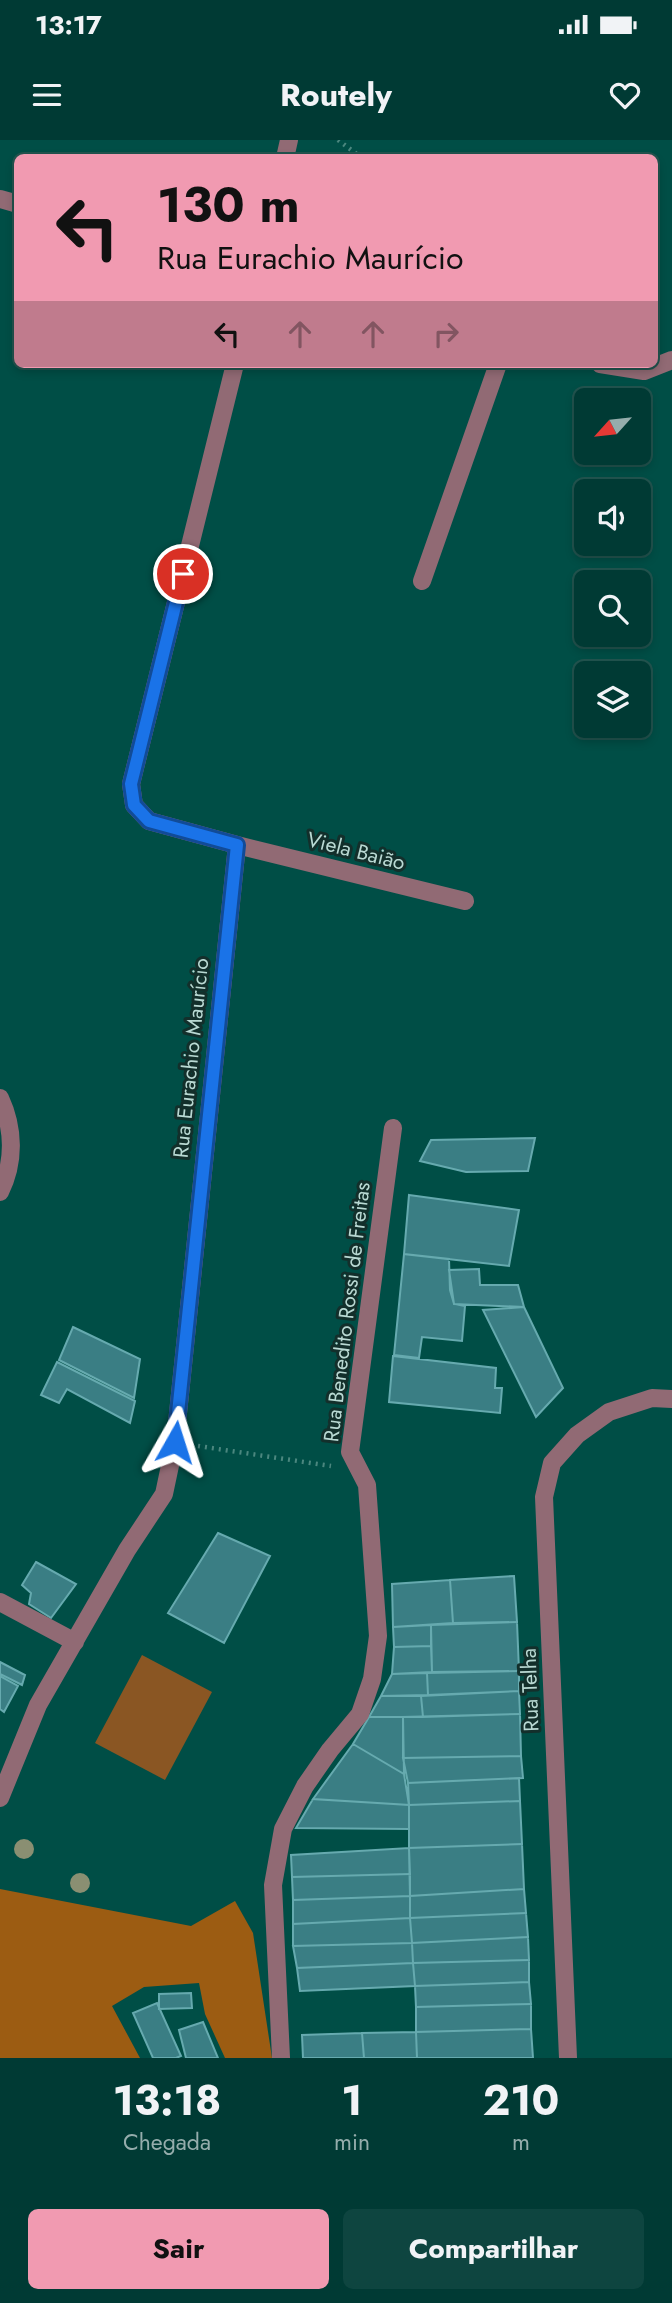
<!DOCTYPE html>
<html lang="pt">
<head>
<meta charset="utf-8">
<style>
  body { margin:0; font-family:Jost,sans-serif; background:#0e4540; color:#f1f3f6; height:100vh; display:flex; flex-direction:column; font-size:26px; white-space:nowrap }
  * { box-sizing:border-box; margin:0 }
  p { font-size:23px; color:#95adac }
  .icon { flex:none; width:38px; height:38px; fill:none; stroke:currentColor; stroke-width:2; stroke-linecap:round; stroke-linejoin:round }
  .map { position:relative; height:1918px; overflow:hidden }
  .sheet { display:flex; flex-direction:column; background:#003a34; flex:1 }
  .sheet>* { flex:none }
  .hud { position:absolute; left:14px; top:14px; width:644px; height:214px; border-radius:10px; box-shadow:0 4px 10px #0003,0 0 0 2px #22544f; background:#f19ab1; color:#111; overflow:hidden }
  .needle { width:46px; rotate:243deg }
  .fabs { position:absolute; left:574px; top:248px; display:grid; gap:14px }
  .fabs a { display:grid; place-items:center; width:77px; height:77px; border-radius:10px; background:#003a34; box-shadow:0 4px 10px #0003,0 0 0 2px #22544f; font-size:35px }
  .pin { position:absolute; display:grid; place-items:center; width:60px; height:60px; color:#fff; margin:-30px; border:4px solid #fff; border-radius:50%; box-shadow:0 2px 7px #0007 }
  .me { position:absolute; width:77px; margin:-38px; rotate:6deg; stroke-linejoin:round; filter:drop-shadow(0 0 5px #0008) }
  .turn { display:flex; align-items:center; gap:24px; height:147px; padding:0 28px; font-size:32px }
  .turn .icon { width:91px; height:91px; stroke-width:2.5 }
  .turn b { display:block; font-size:49px; line-height:60px }
  .lanes { display:flex; align-items:center; height:66px; padding:0 28px; background:#0003; justify-content:center; gap:35px; direction:ltr }
  .lanes .off { opacity:.35 }
  .eta { display:flex; justify-content:space-evenly; align-items:center; height:119px; text-align:center }
  .eta b { font-size:42px; font-weight:700; line-height:49px }
  .primary-button { display:flex; gap:14px; margin-top:auto; padding:14px 28px }
  .primary-button a { flex:1; height:80px; border-radius:10px; background:#f19ab1; color:#111; font-size:28px; font-weight:700; line-height:80px; text-align:center }
  .primary-button a+a { background:#0e4540; color:#f1f3f6 }
  .status { display:flex; justify-content:space-between; align-items:center; height:49px; padding:0 35px; background:#003a34; direction:ltr }
  .status svg { height:19px; fill:currentColor }
  header { display:flex; justify-content:space-between; align-items:center; height:91px; padding:0 28px; background:#003a34; font-size:32px; font-weight:700 }
  .map>svg:first-child { display:block }
  .green { fill:#8a5623 }
  .forest { fill:#9c5c12 }
  .building { fill:#3a7e84; stroke:#66aaaf; stroke-width:2 }
  .lines { fill:none; stroke-linecap:round; stroke-linejoin:round }
  .path { stroke:#4b877f; stroke-width:4.5; stroke-dasharray:2 5; stroke-linecap:butt }
  .minor { stroke:#916a74; stroke-width:18 }
  .tree { fill:#8a8f72 }
  .route-casing { stroke:#114b97; stroke-width:18 }
  .route { stroke:#1a73e8; stroke-width:12 }
  .labels { text-anchor:middle; stroke-width:6; stroke-linejoin:round; paint-order:stroke }
  .street-label { font-size:21px; fill:#b9d9d3; stroke:#132f2b }
</style>
</head>
<body>
<div class="status"><b>13:17</b><svg viewBox="0 0 49 12"><path d="M0 12V9h3v3zM5 12V6h3v6zM10 12V3h3v9zM15 12V0h3v12zM26 1h20v11H26zM47 4h2v5h-2z"/></svg></div>
<header><svg class="icon" aria-label="menu" viewBox="0 0 24 24"><path d="M4 6h16M4 12h16M4 18h16"/></svg>Routely<svg class="icon" aria-label="heart" viewBox="0 0 24 24"><path d="M12 20l-8-8c-3-5 5-10 8-4 3-6 11-1 8 4z"/></svg></header>
<div class="map">
<svg width="672" height="1918" viewBox="0 0 672 1918">
  <rect width="100%" height="100%" fill="#004e46"/>
  <path class="green" d="M142,1515L212,1552L165,1640L95,1603Z"/>
  <path class="forest" d="M0,1749L191,1786L235,1761L253,1793L272,1918H225L205,1874L199,1843L144,1847L112,1866L140,1918H0Z"/>
  <path class="building" d="M535,998L528,1031L466,1032L420,1021L431,1000Z
    M409,1055L519,1070L509,1126L404,1114Z
    M404,1114L449,1119L450,1150L454,1164L465,1166L462,1201L422,1197L419,1218L394,1215Z
    M479,1129L480,1145H518L524,1167L454,1164L449,1130Z
    M524,1167L563,1248L536,1277L483,1170Z
    M73,1187L140,1219L134,1258L59,1220Z
    M393,1216L496,1228L495,1248H502L500,1273L389,1262Z
    M57,1222L135,1261L130,1283L67,1249L59,1263L41,1255Z
    M218,1393L270,1416L224,1503L168,1473Z
    M36,1422L76,1444L51,1478L29,1464L31,1453L22,1445Z
    M514,1436L517,1482L453,1483L450,1440Z
    M450,1440L453,1483L393,1487L392,1444Z
    M517,1482L519,1531L432,1532L431,1485Z
    M431,1485V1506L394,1507L393,1487Z
    M431,1506L432,1532L392,1534L394,1507Z
    M0,1522L25,1535L22,1545L0,1534Z
    M519,1531V1551L428,1555L427,1533Z
    M427,1533L428,1555L381,1556L392,1534Z
    M0,1536L18,1546L4,1572L0,1569Z
    M519,1551L520,1574L423,1577L421,1556Z
    M381,1556H421L423,1577H369Z
    M520,1574L521,1616L403,1618V1577Z
    M369,1577H403L404,1634L353,1604Z
    M353,1604L404,1634L409,1665L313,1659Z
    M521,1616L523,1638L408,1643L403,1618Z
    M519,1638L520,1661L409,1665L408,1643Z
    M313,1659L409,1665V1689L296,1688Z
    M520,1661L522,1704L409,1708V1665Z
    M522,1704L524,1749L410,1756L409,1708Z
    M409,1708L410,1734L292,1737L291,1715Z
    M410,1734V1756L293,1760L292,1737Z
    M524,1749L526,1773L410,1778V1756Z
    M410,1756V1778L293,1784V1760Z
    M526,1773L528,1797L412,1803L410,1778Z
    M410,1778L412,1803L293,1806V1784Z
    M528,1797L529,1820L413,1823L412,1803Z
    M412,1803L413,1823L297,1828L293,1806Z
    M529,1820V1842L415,1846L413,1823Z
    M413,1823L415,1846L300,1851L297,1828Z
    M529,1842L531,1864L416,1867L415,1846Z
    M191,1853L192,1868L159,1869V1854Z
    M157,1863L181,1916L176,1918H153L133,1873Z
    M531,1864V1889L416,1892V1867Z
    M203,1882L218,1918H186L179,1890Z
    M531,1889L533,1918H417L416,1892Z
    M416,1892L417,1918H364L362,1893Z
    M362,1893L364,1918H303L302,1895Z"/>
  <g class="lines">
    <path class="path" d="M338,0L362,18
      M198,1306L331,1326"/>
    <path class="minor" d="M285,18L289,0
      M0,59L18,64
      M235,224L131,644L134,665L149,681L237,705L465,761
      M600,224L644,231L672,220
      M422,441L498,224
      M0,958C14,988 15,1022 0,1052
      M0,1462L75,1502
      M0,1658L38,1565L127,1410L164,1354L175,1302L237,705
      M281,1918L273,1745L283,1689L305,1646L330,1610L360,1574L372,1539L378,1496L367,1345L350,1312L393,988
      M568,1918L544,1357L552,1323L577,1295L609,1272L652,1258L672,1259"/>
  </g>
  <g class="tree">
    <circle cx="24" cy="1709" r="10"/>
    <circle cx="80" cy="1743" r="10"/>
  </g>
  <g class="lines">
    <defs>
      <path id="route" d="M175,1302L237,705L149,681L134,665L131,644L183,434"/>
    </defs>
    <use href="#route" class="route-casing"/>
    <use href="#route" class="route"/>
  </g>
  <g class="labels">
    <g class="street-label">
      <text transform="translate(356 711) rotate(14)" y="7">Viela Baião</text>
      <text transform="translate(191 918) rotate(-84)" y="7">Rua Eurachio Maurício</text>
      <text transform="translate(347 1172) rotate(-83)" y="7">Rua Benedito Rossi de Freitas</text>
      <text transform="translate(530 1550) rotate(-92)" y="7">Rua Telha</text>
    </g>
  </g>
</svg>
<div class="fabs">
<a><svg class="needle" viewBox="-14 -14 28 28"><path d="M0-13l5 13h-10z" fill="#e53935"/><path d="M0 13l5-13h-10z" fill="#95adac"/></svg></a>
<a><svg class="icon" aria-label="sound" viewBox="0 0 24 24"><path d="M4 9h4l5-4v14l-5-4H4zM17 9q2 3 0 6"/></svg></a>
<a><svg class="icon" aria-label="search" viewBox="0 0 24 24"><circle cx="10" cy="10" r="6"/><path d="M15 15l6 6"/></svg></a>
<a><svg class="icon" aria-label="layers" viewBox="0 0 24 24"><path d="M12 4l9 5-9 5-9-5zM3 14l9 5 9-5"/></svg></a>
</div>
<div class="pin" style="left:183px;top:434px;background:#d93025"><svg class="icon" aria-label="arrive" viewBox="0 0 24 24"><path d="M6 21V4h12l-3 4 3 4H6"/></svg></div>
<svg class="me" style="left:175px;top:1302px" viewBox="-20 -20 40 40"><path d="M0-17L14 15 0 8-14 15z" fill="#1a73e8" stroke="#fff" stroke-width="4"/></svg>
<div class="hud">
<div class="turn"><svg class="icon" aria-label="left" viewBox="0 0 24 24"><path d="M17 20v-9H6M10 6l-5 5 5 5"/></svg><div><b>130 m</b>Rua Eurachio Maurício</div></div>
<div class="lanes"><svg class="icon" aria-label="left" viewBox="0 0 24 24"><path d="M17 20v-9H6M10 6l-5 5 5 5"/></svg><svg class="icon off" aria-label="ahead" viewBox="0 0 24 24"><path d="M12 20V5M6 11l6-6 6 6"/></svg><svg class="icon off" aria-label="ahead" viewBox="0 0 24 24"><path d="M12 20V5M6 11l6-6 6 6"/></svg><svg class="icon off" aria-label="right" viewBox="0 0 24 24"><path d="M7 20v-9h11M14 6l5 5-5 5"/></svg></div>
</div>
</div>
<section class="sheet">
<div class="eta">
<div><b>13:18</b><p>Chegada</p></div>
<div><b>1</b><p>min</p></div>
<div><b>210</b><p>m</p></div>
</div>
<div class="primary-button"><a>Sair</a><a>Compartilhar</a></div>
</section>
</body>
</html>
